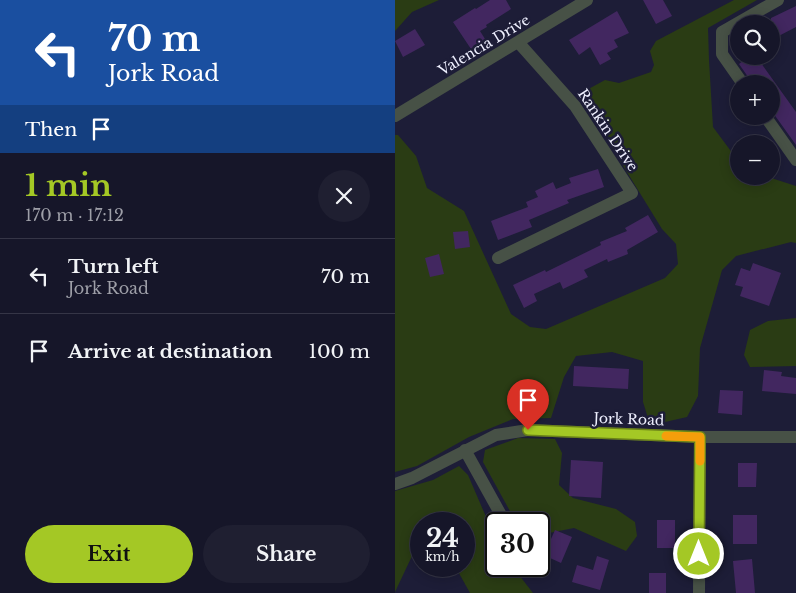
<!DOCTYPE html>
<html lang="en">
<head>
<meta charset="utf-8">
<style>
  body { margin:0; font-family:"Libre Baskerville",serif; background:#1f1f31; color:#f1f3f6; height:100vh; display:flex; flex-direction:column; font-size:19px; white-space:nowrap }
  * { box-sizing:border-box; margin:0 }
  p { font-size:16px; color:#9e9fa8 }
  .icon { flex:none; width:28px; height:28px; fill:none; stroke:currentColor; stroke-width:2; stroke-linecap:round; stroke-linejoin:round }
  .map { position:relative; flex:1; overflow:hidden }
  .panel { display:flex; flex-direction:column; background:#161629; width:395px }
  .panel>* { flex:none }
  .guide { background:#1a4fa0; color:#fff; overflow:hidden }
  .controls { position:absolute; left:335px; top:15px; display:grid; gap:10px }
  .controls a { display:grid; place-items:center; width:50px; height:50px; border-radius:50%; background:#161629; box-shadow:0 2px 12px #0003,0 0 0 1px #353546; font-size:25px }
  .speed { position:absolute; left:15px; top:512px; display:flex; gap:10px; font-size:25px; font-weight:700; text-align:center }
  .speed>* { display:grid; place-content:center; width:65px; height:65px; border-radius:50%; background:#161629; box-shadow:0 2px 12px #0003,0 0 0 1px #353546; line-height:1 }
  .speed small { font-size:12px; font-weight:400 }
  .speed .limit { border:2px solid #111; border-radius:8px; background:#fff; color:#111 }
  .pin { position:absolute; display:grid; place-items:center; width:42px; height:42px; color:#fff; margin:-51px -21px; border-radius:50% 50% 50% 0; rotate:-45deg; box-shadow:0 0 5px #0007 }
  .pin .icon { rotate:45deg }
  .me { position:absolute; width:55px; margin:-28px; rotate:0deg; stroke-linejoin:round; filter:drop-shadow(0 0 4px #0008) }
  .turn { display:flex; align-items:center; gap:18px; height:105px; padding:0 25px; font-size:22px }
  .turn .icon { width:65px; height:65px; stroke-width:2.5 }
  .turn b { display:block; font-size:35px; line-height:42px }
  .then { display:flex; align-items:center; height:48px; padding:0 25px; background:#0003; gap:10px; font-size:19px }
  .round { display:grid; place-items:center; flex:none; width:52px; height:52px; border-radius:26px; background:#1f1f31 }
  .head { display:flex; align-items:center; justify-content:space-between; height:85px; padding:0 25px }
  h1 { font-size:30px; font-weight:800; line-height:38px; color:#a4c825 }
  .cta { display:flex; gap:10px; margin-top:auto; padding:10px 25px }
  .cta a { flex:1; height:58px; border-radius:30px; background:#a4c825; color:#111; font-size:20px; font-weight:800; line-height:58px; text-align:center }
  .cta a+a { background:#1f1f31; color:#f1f3f6 }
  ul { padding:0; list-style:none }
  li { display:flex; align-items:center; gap:15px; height:75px; padding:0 25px; border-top:1px solid #353546 }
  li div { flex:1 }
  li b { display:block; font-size:19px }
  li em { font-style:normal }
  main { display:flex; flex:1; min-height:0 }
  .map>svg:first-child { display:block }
  .green { fill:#2a3c14 }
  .building { fill:#422760 }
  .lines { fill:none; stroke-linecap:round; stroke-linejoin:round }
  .minor { stroke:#475146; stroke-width:12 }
  .route-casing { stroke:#6b8218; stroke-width:12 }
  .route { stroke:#a4c825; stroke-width:9 }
  .slow { stroke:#f59e0b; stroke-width:9 }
  .labels { text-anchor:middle; stroke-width:5; stroke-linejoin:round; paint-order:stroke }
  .street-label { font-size:14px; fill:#eff0ff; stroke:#1d1d37 }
</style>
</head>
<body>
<main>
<section class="panel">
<div class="guide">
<div class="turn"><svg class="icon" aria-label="left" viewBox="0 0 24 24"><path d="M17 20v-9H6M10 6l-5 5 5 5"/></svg><div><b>70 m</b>Jork Road</div></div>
<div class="then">Then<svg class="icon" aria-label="arrive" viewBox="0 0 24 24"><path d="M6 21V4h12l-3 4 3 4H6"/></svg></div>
</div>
<div class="head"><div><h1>1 min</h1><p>170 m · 17:12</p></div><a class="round"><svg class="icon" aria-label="close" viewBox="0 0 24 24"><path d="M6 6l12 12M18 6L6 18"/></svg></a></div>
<ul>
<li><svg class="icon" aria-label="left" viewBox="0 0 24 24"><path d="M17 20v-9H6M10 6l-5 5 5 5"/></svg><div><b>Turn left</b><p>Jork Road</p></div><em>70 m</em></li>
<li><svg class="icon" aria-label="arrive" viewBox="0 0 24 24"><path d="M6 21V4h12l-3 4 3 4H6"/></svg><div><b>Arrive at destination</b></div><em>100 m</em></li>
</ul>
<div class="cta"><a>Exit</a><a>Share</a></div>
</section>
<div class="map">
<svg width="401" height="593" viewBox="0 0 401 593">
  <rect width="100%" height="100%" fill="#1d1d37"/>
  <path class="green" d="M0,0H44L17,12L0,31Z
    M339,0H362L313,28L314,60L318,127L344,162V176H370L401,186V243L396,242L341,256L327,270L305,348L303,396L292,417L270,422L253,418L248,402V361L217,352L181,356L169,377L156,418L118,419L74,437L22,466L0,472V135H3L21,156L32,188L69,211L116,314L135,327L151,329L270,278L283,264L281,244L267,229L187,99L188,92L210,80L224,83L256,72L259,65L255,51L261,41Z
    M401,318V366L355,367L349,355L355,330L373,321Z
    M123,438L160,439L167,453L164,485L178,498L221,509L240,522L242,536L231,551L179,528L144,535V524H122L88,462L90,450Z
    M64,466L73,475L101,540V566H117L138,593H75L60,566H69V524H26V552L17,556L0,592V491L38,480Z"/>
  <path class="building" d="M95,0H111L116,9L91,25L92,27L85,31L90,39L76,49L58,22L80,8L81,9Z
    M248,0H268L277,16L261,24Z
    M401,6V27L376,40V18Z
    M222,11L234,33L219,40L223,47L212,53L216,59L205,65L195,47L184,55L174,40Z
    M20,29L30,45L8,57L0,41Z
    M347,56H361L401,112V145L376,110V84H358L344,64L349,60Z
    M203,169L209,187L172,200L174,203L134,220L137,227L103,240L96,221L133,207L131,202L143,197L140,191L158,182L161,189L176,183L174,178Z
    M253,215L263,232L232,250L233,254L213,262L212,259L189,270L193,277L168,289L165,282L139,294L142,301L129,308L118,285L150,270L151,272L206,245L205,242L232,231L230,228Z
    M73,231L75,247L60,249L58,232Z
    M44,254L49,274L35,277L30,258Z
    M358,263L386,273L374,306L345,296L348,287L340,285L346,268L355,271Z
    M179,366L234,369L233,389L178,386Z
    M369,370L387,372L386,376L401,378V394L367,391Z
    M325,390L348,391L347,415L323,413Z
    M176,460L208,462L206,498L174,496Z
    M343,463H362L361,487H343Z
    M338,515H362V544H338Z
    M262,520H280V548H262Z
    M160,530L177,537L166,563L144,553V533L156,539Z
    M202,556L214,560L205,590L177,582L182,565L198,570Z
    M357,559L360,593H341L338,561Z
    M254,573H271V593H254Z"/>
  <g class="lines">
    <path class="minor" d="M348,84L327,54V32L383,0
      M0,116L192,0
      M370,116L401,160
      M103,258L237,193L180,106L123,42
      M70,450L111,524
      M0,484L17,478L101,435L133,430L305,437H401
      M304,593L305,437"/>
  </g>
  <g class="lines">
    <defs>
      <path id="route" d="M133,430L305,437L304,554"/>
    </defs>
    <use href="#route" class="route-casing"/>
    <use href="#route" class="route"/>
    <path class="slow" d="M271,436L305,437V461"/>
  </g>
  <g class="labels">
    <g class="street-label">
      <text transform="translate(89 45) rotate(-31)" y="5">Valencia Drive</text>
      <text transform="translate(213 130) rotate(56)" y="5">Rankin Drive</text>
      <text transform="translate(234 419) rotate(2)" y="5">Jork Road</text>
    </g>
  </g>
</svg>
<div class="controls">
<a><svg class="icon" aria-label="search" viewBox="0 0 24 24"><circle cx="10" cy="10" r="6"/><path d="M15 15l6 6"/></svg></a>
<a>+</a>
<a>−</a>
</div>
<div class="speed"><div>24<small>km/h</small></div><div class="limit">30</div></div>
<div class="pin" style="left:133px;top:430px;background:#d93025"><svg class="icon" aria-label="arrive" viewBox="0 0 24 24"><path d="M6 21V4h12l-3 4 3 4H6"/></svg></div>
<svg class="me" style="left:304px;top:554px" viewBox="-20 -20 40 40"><circle r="17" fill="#a4c825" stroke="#fff" stroke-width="3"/><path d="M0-11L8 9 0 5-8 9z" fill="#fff"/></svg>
</div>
</main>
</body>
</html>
